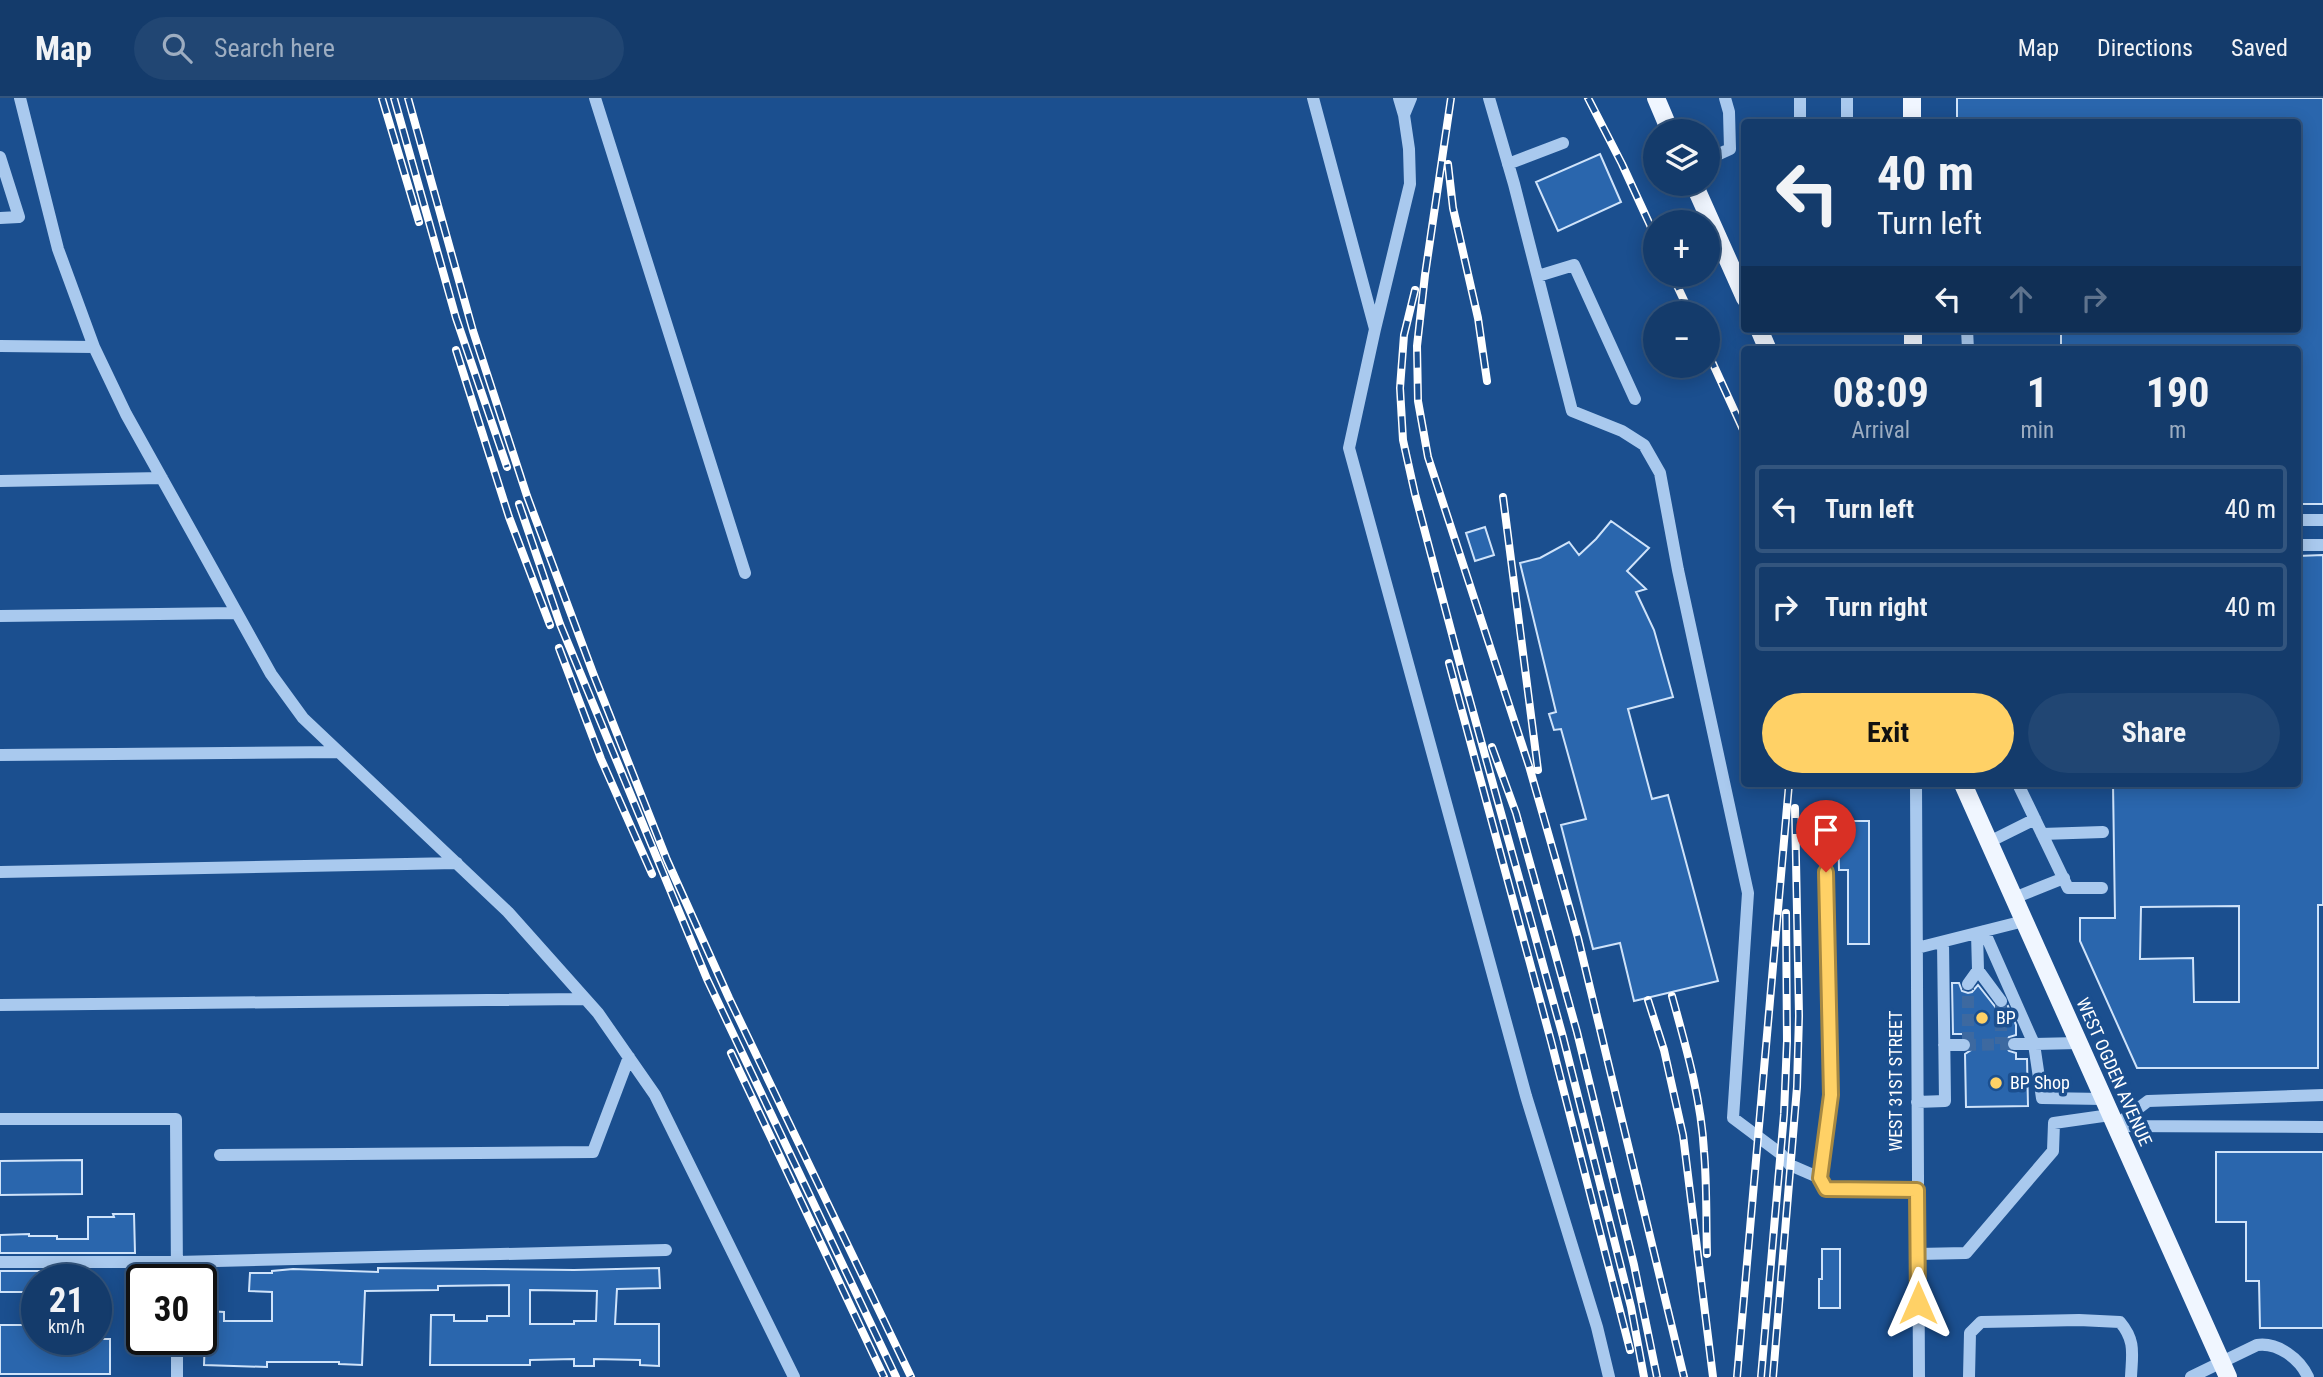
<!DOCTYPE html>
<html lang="en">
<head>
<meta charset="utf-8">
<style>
  body { margin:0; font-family:"Roboto Condensed",sans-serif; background:#214673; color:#f1f3f6; height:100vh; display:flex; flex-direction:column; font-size:26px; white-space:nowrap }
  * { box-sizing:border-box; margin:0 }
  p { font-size:23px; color:#9dadc1 }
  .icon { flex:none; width:38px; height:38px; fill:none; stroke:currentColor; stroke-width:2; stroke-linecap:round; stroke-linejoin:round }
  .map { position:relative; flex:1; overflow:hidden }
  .drawer { position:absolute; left:1741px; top:248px; width:560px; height:441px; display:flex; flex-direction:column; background:#143b6b; border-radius:7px; box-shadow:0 4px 18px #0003,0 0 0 2px #33557e }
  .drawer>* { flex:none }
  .top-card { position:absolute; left:1741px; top:21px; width:560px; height:214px; border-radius:7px; box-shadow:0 4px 18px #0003,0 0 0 2px #33557e; background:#143b6b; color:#f1f3f6; overflow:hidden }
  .controls { position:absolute; left:1643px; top:21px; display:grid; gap:14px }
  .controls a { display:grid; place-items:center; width:77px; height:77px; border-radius:50%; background:#143b6b; box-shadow:0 4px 18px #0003,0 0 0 2px #33557e; font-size:35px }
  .speed { position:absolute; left:21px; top:1166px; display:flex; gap:14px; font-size:35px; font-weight:700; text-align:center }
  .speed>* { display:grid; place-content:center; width:91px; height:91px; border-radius:50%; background:#143b6b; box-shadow:0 4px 18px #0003,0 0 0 2px #33557e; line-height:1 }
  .speed small { font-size:18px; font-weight:400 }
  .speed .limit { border:4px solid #111; border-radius:10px; background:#fff; color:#111 }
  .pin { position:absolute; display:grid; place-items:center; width:60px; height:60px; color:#fff; margin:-72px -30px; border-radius:50% 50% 50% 0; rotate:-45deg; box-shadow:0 0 7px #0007 }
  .pin .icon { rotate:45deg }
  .me { position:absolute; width:77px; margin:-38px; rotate:0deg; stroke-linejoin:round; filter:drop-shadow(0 0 5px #0008) }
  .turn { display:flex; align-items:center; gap:24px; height:147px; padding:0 21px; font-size:32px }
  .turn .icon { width:91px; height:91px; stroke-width:2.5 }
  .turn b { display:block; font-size:49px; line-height:60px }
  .lanes { display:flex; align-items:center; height:66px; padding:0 21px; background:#0003; justify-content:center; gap:35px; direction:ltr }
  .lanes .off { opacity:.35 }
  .eta { display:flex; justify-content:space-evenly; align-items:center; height:119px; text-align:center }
  .eta b { font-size:42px; font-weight:700; line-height:49px }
  .button { display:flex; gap:14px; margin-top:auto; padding:14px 21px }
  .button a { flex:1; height:80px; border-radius:42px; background:#ffd166; color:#111; font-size:28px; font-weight:700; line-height:80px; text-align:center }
  .button a+a { background:#214673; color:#f1f3f6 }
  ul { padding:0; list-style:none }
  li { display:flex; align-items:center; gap:21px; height:88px; margin:0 14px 10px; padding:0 7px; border:4px solid #33557e; border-radius:7px }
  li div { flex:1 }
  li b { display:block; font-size:26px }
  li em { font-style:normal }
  header { display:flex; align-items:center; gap:42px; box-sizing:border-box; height:98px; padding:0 35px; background:#143b6b; border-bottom:2px solid #33557e }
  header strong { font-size:33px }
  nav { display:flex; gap:38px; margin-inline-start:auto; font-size:24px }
  .search { width:490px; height:63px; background:#214673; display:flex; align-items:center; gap:18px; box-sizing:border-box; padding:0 24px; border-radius:38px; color:#9dadc1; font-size:26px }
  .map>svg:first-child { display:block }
  .building { fill:#2a66ad; stroke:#cfe3fa; stroke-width:2; fill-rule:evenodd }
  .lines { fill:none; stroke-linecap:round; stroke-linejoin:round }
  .minor-tunnel { stroke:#3d69a0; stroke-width:12; stroke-dasharray:12 6; stroke-linecap:butt }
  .minor { stroke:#a9c9ee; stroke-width:12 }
  .major { stroke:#f0f6ff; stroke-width:18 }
  .rail-casing { stroke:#fff; stroke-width:8 }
  .rail { stroke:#1b4f8f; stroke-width:5; stroke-dasharray:16; stroke-linecap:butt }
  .route-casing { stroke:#a68842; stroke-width:18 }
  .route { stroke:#ffd166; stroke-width:12 }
  .poi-dot { fill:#ffd166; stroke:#1b4f8f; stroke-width:2.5 }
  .labels { text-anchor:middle; stroke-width:7; stroke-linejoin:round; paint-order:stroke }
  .poi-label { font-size:18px; fill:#fff; stroke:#1b4f8f; text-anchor:start }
  .street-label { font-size:18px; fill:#fff; stroke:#1b4f8f }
</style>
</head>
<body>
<header>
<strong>Map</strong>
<div class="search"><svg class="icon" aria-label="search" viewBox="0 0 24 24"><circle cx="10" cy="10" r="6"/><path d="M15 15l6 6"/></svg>Search here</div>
<nav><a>Map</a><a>Directions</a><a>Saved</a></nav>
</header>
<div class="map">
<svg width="2323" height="1279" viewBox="0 0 2323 1279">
  <rect width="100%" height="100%" fill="#1b4f8f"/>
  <path class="building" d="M1957,0H2323V406H2298V252H2061V231H2298V24H1957Z
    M1600,56L1621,104L1558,133L1536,84Z
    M1611,423L1649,450L1627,473L1646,491L1636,494L1654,532L1673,599L1628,611L1652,701L1668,697L1718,883L1634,903L1620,845L1593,851L1561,727L1586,721L1561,631L1554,632L1549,616L1556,614L1520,465L1540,460L1569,444L1579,457L1596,441Z
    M1485,429L1494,457L1475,463L1466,435Z
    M2323,457V807H2318V970H2137L2080,843V820H2115L2113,686H2298V458ZM2239,808V904H2194L2193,860L2140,861L2141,809Z
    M1838,723H1869V846H1848V772H1839Z
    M1952,885H1959L1962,893L1968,895L1972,894L1978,887L1997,911L2003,912L2008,908L2016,927V937L2009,939L2005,947L2009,953L2016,955V961H2027L2028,1008L1966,1009L1965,956L1971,952L1973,946L1965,936H1953Z
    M2216,1054H2323V1230H2260L2259,1183H2246V1124H2216Z
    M82,1062V1096L0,1097V1063Z
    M113,1116H134L135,1155H0V1137L29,1136V1138H57V1141H88V1119H114Z
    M1822,1151H1840V1210H1819V1181H1822Z
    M378,1170L574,1172L659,1170L660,1190L617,1191L615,1226H659V1268L640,1267V1262L594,1261V1268H574V1261L530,1262V1267H430L431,1217H454V1223H487V1218H509V1187L438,1188V1192L365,1193L362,1267L339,1266V1264H267V1269L204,1267L206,1213L224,1214V1223H272V1194L249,1193L250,1175H272V1173L293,1171L378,1174ZM530,1192L597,1193L596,1223H574V1226H530Z
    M0,1173H78L77,1181H34V1194H0Z
    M0,1227H37V1241H110V1276H0Z"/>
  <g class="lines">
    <path class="minor-tunnel" d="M2001,903V946
      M1968,946V886
      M1964,947L2014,946"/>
    <path class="minor" d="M20,0L58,151L94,249L126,316L271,576L303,620L508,814L598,915L655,997L794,1279
      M595,0L745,475
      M1313,0L1375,231L1410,86L1409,51L1404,17
      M1399,0L1404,17L1411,0
      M1489,0L1514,86L1572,313L1622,333L1644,347L1660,375L1678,472L1748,795L1733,1020L1781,1056L1790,1067L1820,1080
      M1847,0V24
      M1800,24V0
      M0,59L19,119L0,120
      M1708,61L1730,51L1729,14L1725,0
      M1508,66L1563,45
      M1538,178L1574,167L1635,301
      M1375,231L1349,350L1526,998L1597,1229L1609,1279
      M1967,231L1968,252
      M0,248L94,249
      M0,383L162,380
      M2298,422H2323
      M2298,447H2323
      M0,518L237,515
      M0,657L339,654
      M1916,686L1919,1279
      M2018,686L2068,790H2102
      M2042,736L2103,734
      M1989,744L2035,721
      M1826,746L1831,997L1820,1080L1826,1091L1917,1092
      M0,774L457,765
      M2014,800L2064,780
      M1984,833L2034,946H2014
      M1977,835L1978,872L2001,903
      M1917,850L2024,823
      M1968,886L1978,872
      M0,907L585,901
      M2078,945L2034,946L2042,1000L2103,1001
      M1944,947H1964
      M1917,1004L1945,1003L1943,844
      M0,1021H176L177,1181
      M2115,1028L2148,1003L2323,997
      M2115,1028L2323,1029
      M220,1057L593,1054L629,959
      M1918,1156L1966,1155L2053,1053L2054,1025L2110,1017
      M0,1164H177L666,1152
      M177,1241V1279
      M1969,1279L1970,1235L1981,1224L2079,1222L2120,1224C2136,1243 2132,1256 2131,1279
      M2191,1279L2257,1247C2278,1244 2300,1261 2308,1279"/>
    <path class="major" d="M1656,0L1670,33
      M1912,0V24
      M1694,86L1745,200
      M1759,231L1768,252
      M1913,252V231
      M1963,686L2228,1279"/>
    <defs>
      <path id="rail" d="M382,0L419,124
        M394,0L456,220L507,369
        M408,0L473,233L527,398L593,575L667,762L729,900L911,1279
        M1451,0L1425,177L1417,248L1418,303L1428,359L1529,668L1578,840L1684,1279
        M1588,0L1622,66L1656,140
        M1448,66L1453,110L1478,220L1487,283
        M1672,177L1690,215
        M1415,192L1404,237L1400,290L1403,342L1415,396L1462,574L1563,939L1631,1209L1644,1279
        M456,252L509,419L550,527
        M1708,255L1745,336
        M1503,399L1538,672
        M519,406L560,526L707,881L896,1279
        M559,550L601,661L652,776
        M1449,565L1551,943L1630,1252
        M1492,649L1516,715L1577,934L1634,1167L1657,1279
        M1672,898C1686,949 1701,1000 1704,1053C1707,1087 1706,1122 1707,1156
        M1648,902L1664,952L1683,1037L1713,1279
        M731,955L884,1279
        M1737,1279L1789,686
        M1761,1279L1784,1016L1787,943L1786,815
        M1773,1279L1797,989L1799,918L1795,710"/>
    </defs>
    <use href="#rail" class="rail-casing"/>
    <use href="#rail" class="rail"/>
  </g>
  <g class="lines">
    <defs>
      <path id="route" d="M1826,774L1831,997L1820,1080L1826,1091L1917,1092L1918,1205"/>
    </defs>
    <use href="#route" class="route-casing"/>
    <use href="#route" class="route"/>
  </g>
  <g class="poi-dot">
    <circle cx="1982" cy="920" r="7"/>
    <circle cx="1996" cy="985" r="7"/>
  </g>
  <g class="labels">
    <g class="poi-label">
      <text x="1996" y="926">BP</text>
      <text x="2010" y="991">BP Shop</text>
    </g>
    <g class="street-label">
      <text transform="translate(2114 974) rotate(66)" y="6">WEST OGDEN AVENUE</text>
      <text transform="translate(1896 983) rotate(-90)" y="6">WEST 31ST STREET</text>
    </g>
  </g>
</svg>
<div class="controls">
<a><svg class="icon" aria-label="layers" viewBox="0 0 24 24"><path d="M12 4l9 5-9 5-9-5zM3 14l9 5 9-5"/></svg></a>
<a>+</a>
<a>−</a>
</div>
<div class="speed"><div>21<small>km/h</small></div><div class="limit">30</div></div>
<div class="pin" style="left:1826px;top:774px;background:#d93025"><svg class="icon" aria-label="arrive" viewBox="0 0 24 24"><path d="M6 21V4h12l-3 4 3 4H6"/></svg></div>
<svg class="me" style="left:1918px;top:1205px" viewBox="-20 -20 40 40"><path d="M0-17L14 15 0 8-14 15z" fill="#ffd166" stroke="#fff" stroke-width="4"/></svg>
<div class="top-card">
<div class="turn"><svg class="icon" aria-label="left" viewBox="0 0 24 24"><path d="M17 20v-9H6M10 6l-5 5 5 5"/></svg><div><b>40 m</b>Turn left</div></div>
<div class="lanes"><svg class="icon" aria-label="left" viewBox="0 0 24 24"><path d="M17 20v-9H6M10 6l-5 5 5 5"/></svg><svg class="icon off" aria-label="ahead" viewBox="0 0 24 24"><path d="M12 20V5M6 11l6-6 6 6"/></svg><svg class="icon off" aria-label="right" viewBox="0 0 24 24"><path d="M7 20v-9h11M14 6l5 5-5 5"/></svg></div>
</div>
<section class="drawer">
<div class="eta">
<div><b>08:09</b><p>Arrival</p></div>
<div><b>1</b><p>min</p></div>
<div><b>190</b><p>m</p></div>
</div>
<ul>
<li><svg class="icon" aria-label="left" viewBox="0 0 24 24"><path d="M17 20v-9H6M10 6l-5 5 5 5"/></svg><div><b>Turn left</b></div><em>40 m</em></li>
<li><svg class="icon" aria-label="right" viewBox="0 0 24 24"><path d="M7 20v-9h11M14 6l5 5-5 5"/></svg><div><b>Turn right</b></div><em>40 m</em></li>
</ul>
<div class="button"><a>Exit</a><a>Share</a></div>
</section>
</div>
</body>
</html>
